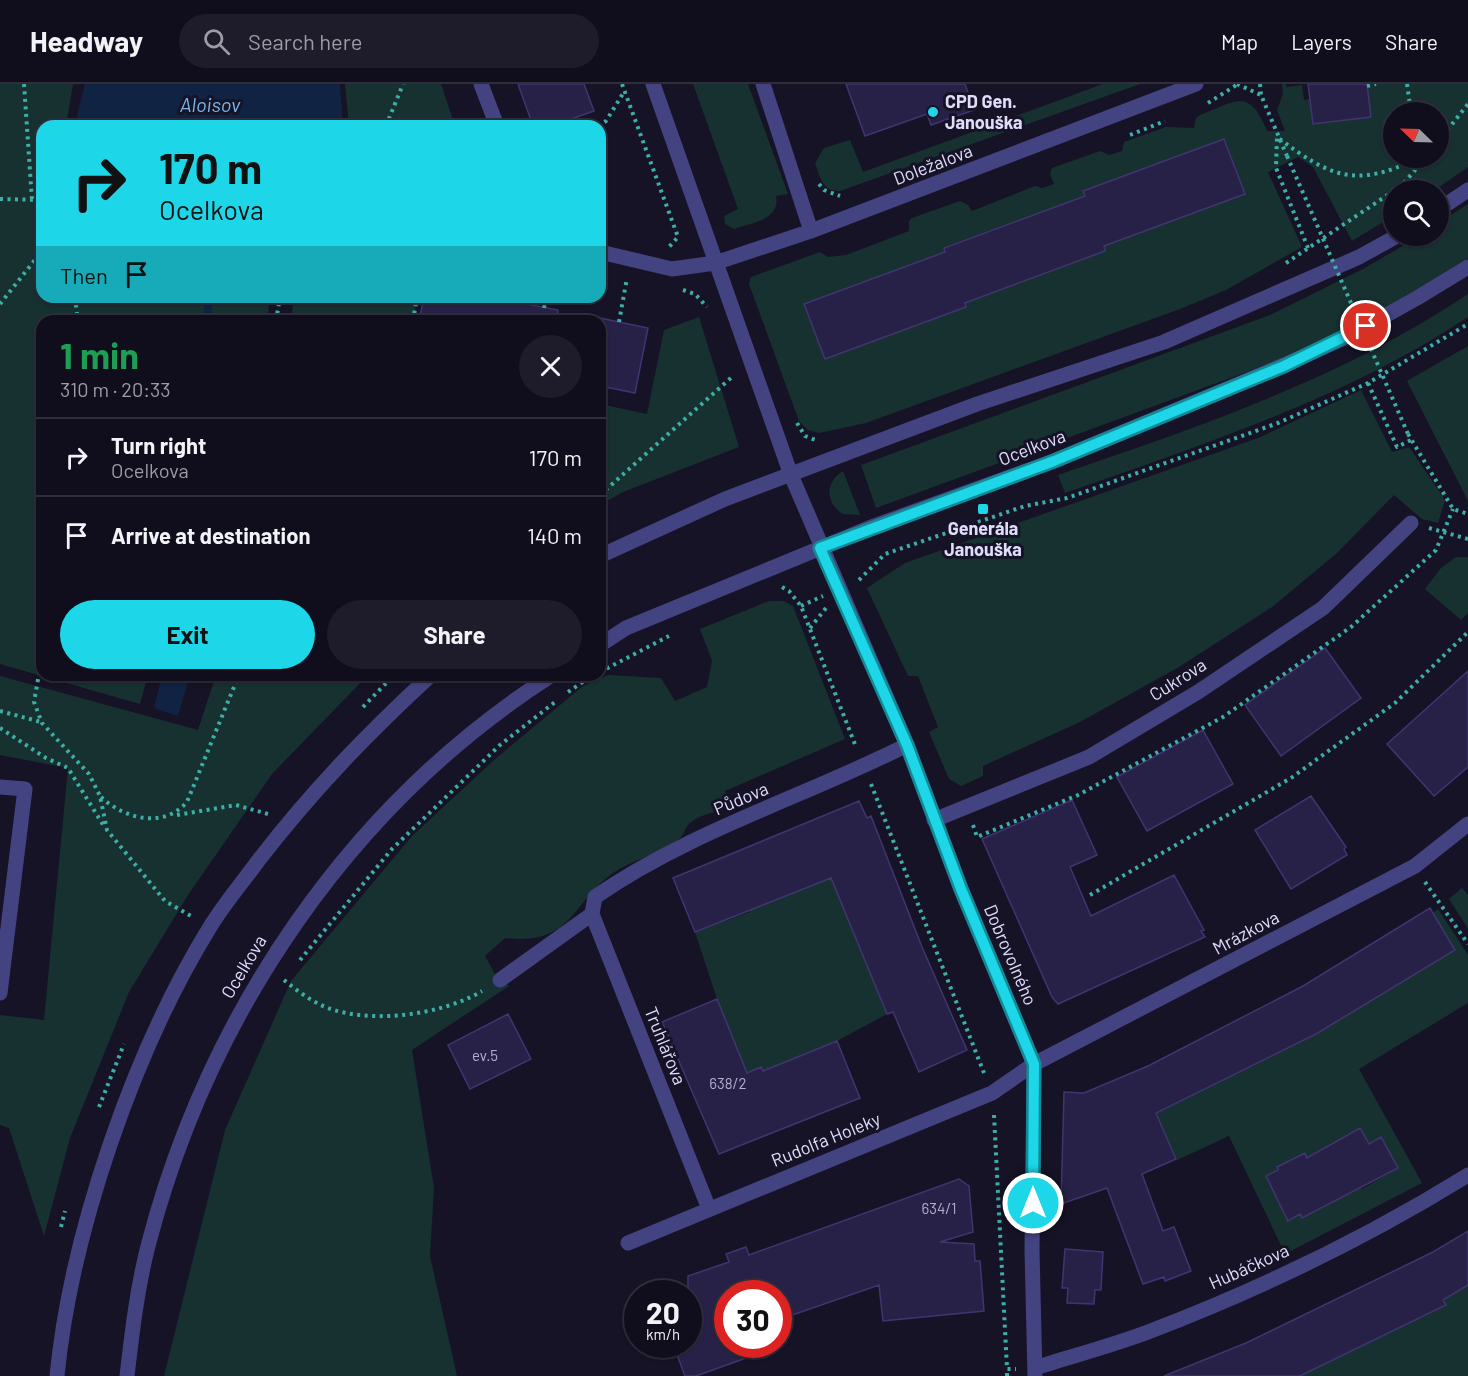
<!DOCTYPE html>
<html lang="en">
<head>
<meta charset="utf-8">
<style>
  body { margin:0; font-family:Barlow,sans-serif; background:#1e1c2a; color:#f1f3f6; height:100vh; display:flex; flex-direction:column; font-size:22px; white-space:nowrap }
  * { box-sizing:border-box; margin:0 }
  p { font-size:20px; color:#9c9ca4 }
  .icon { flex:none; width:33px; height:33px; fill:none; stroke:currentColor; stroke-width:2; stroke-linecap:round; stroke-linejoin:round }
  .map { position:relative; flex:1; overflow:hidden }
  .panel { position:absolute; left:36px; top:231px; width:570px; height:366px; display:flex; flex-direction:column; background:#100e1d; border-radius:18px; box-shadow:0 2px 4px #0004,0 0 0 2px #302e3b }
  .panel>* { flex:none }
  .top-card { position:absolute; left:36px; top:36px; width:570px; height:183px; border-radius:18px; box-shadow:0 2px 4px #0004,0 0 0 2px #302e3b; background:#1dd6e8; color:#111; overflow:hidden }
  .needle { width:39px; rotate:293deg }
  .fabs { position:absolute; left:1383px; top:18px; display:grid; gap:12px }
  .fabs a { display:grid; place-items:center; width:66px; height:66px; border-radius:50%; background:#100e1d; box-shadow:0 2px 4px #0004,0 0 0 2px #302e3b; font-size:30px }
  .speed { position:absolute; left:624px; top:1196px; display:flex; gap:12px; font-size:30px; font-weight:700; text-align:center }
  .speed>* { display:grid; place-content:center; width:78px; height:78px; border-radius:50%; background:#100e1d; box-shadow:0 2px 4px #0004,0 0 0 2px #302e3b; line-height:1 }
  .speed small { font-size:15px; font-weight:400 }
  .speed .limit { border:9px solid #d22; background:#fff; color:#111 }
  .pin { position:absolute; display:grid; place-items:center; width:51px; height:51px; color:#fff; margin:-26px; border:3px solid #fff; border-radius:50%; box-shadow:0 2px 6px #0007 }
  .me { position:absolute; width:66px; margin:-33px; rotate:0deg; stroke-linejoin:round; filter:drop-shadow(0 0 4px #0008) }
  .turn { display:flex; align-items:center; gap:21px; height:126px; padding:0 24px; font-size:27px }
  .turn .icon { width:78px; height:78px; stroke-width:2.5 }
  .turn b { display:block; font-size:42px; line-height:51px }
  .then { display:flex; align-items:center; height:57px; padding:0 24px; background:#0003; gap:12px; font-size:22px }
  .round { display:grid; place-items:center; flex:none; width:63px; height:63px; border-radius:32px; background:#1e1c2a }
  .overview { display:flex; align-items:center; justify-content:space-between; height:102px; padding:0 24px }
  h1 { font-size:36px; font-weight:700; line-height:45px; color:#1e9e55 }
  .cta { display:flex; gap:12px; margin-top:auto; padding:12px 24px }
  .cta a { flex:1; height:69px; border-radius:36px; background:#1dd6e8; color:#111; font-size:24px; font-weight:700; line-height:69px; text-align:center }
  .cta a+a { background:#1e1c2a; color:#f1f3f6 }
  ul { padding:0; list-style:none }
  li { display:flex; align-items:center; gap:18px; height:78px; padding:0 24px; border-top:2px solid #302e3b }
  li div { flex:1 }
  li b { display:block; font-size:22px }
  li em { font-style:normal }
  header { display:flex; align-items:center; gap:36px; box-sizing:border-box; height:84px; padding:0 30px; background:#100e1d; border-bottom:2px solid #302e3b }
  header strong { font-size:28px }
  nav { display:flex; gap:33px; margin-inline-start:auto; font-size:21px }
  .search { width:420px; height:54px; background:#1e1c2a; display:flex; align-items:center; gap:15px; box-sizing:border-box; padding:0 21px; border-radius:33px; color:#9c9ca4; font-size:22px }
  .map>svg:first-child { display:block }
  .green { fill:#173130; fill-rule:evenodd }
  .water { fill:#102343 }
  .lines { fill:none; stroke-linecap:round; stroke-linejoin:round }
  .stream { stroke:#102343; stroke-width:8 }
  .building { fill:#282147; stroke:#403570; stroke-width:1.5 }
  .path { stroke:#3dafa7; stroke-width:4; stroke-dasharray:3 4.5; stroke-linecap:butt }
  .minor { stroke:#444382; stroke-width:15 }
  .path-bridge { stroke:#3dafa7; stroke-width:4; stroke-dasharray:3 4.5; stroke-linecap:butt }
  .route-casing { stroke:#138b97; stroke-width:15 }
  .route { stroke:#1dd6e8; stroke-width:10 }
  .poi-dot { fill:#1dd6e8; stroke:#161327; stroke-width:2 }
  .labels { text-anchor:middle; stroke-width:6; stroke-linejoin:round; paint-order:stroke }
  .number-label { font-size:15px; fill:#b2aece }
  .poi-label { font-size:18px; font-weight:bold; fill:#e0ddfb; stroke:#161327; text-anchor:start }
  .street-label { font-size:18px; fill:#e0ddfb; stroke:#161327 }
  .water-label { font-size:20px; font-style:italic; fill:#76b9f1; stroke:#161327 }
</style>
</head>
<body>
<header>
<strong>Headway</strong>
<div class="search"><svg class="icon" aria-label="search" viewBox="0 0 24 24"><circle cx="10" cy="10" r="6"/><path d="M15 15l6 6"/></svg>Search here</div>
<nav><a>Map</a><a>Layers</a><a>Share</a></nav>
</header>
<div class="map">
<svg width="1468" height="1292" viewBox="0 0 1468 1292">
  <rect width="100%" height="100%" fill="#161327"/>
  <path class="green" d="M0,0H73L66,42H42V213H270L267,237H42V591H148L140,620L0,580Z
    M345,0H441L455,42H349Z
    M693,0H748L788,110L776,112C781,136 751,139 734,145L725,140L724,132L738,125Z
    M1103,0H1140L840,107C822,108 820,92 815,79L824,64L850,56L863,88Z
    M1282,0H1286L1287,3L1302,1L1304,16L1310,15L1314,40L1371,33L1367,0H1468V83L1435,106H1394L1393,132L1352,157L1313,83L1298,73L1268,88L1302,163L1226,206L1180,225L866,339L819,349L808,346L799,337L749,200L751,193L820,168L828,173L846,171L909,147V137L912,134L960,117L968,121L972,127L1035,102L1042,104L1054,100L1050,90L1052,84L1100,67L1109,71L1122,67L1124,58L1166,43L1194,44L1196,34L1200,31C1236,17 1249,3 1267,47H1285L1277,26L1283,10ZM1394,28H1438V74H1394ZM1225,56L1245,110L1104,162L1105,167L965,219L966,223L825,275L805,220L945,168L944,163L1085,112Z
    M1468,120V174L1385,225L1288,273L876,424L861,381L1270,231L1363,185L1420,152H1438L1439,139Z
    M1468,210V233C1349,313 1199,362 1065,409L1058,391C1199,343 1343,294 1468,210Z
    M294,213H417L413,237H291Z
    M699,233L739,363L623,408L600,421V320L647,330L664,246Z
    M1468,262V417L1407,297Z
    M1361,306L1392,368L1409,363L1445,416L1438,439L1422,435L1394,411L1337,469L1272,523L1179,583L1080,638L983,682V692L961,702L949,695L929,648L938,643L918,592H908L867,504L905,479L1258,354Z
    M843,387L860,431L843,430C825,419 825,398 843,387Z
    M1456,473H1468V529L1461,536L1425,505L1441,484Z
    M769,517H784L793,522L845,655L725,707L730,723C719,727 702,730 691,738C685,742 684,752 678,756C661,770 635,775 616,787C570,818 574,862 505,854L485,872L495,890L509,902L412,966L434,1104L430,1172L457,1292H164L225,1046L291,897L412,752L494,676L583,602L608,591L661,594L675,617L707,603L712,577L700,545Z
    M216,591H368L272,690L188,811L129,908L70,1054L44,1152L9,1044L0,1041V931L44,936L68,684L0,671V592L198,646Z
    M831,792L887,930L837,957L763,987L761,983L747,989L717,915L695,848L750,828V826Z
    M1462,804L1468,811V845L1449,815Z
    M1438,825L1468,871V919L1359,985L1422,1099L1285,1170L1229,1052L1177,1076L1138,986L1147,981L1169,1023L1305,955L1284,911L1299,904L1455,866L1433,829ZM1381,1054L1398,1084L1362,1105L1335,1058L1369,1060ZM1305,1069L1330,1120L1302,1134L1300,1130L1288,1136L1266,1093L1278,1086L1277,1083Z
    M1439,1165L1468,1201V1292H1301L1308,1288L1305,1282L1319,1275L1326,1280L1336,1275L1333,1268L1347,1262L1354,1266L1446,1220L1423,1173Z"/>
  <path class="water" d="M85,0H340L343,42H80L77,31Z
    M162,591H190L178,632L154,624Z"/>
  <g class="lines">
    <path class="stream" d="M207,237L209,213"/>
  </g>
  <path class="building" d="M518,0H584L594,27L551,42H533Z
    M846,0H965L974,26L931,41L927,30L865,52Z
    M1308,0H1367L1371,33L1313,40Z
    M1224,55L1245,110L1104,162L1105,167L965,219L966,223L825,275L804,220L945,168L944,164L1085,112L1083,107Z
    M424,213H489L558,226L557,237H419Z
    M600,234L648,244L635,309L600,302Z
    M1325,564L1361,614L1281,672L1245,621Z
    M1468,587V683L1434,712L1387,660Z
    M1203,646L1233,700L1147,747L1117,693Z
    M1311,712L1346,763L1344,765L1347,771L1291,805L1255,746Z
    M1072,716L1097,771L1070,783L1091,832L1174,791L1204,846L1201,847L1205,853L1058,920L1052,913L982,755Z
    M859,717L867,734L871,732L922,863L967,966L919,988L893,928L887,930L831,794L695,848L673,794Z
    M1430,824L1455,866L1316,950L1156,1029L1176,1075L1142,1090L1163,1147L1174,1143L1191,1187L1165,1197L1164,1193L1143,1200L1107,1104L1061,1120L1064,1008L1084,1009L1148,982L1303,902Z
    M717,915L747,989L761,983L763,987L837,957L860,1014L719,1070L662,938Z
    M508,930L531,975L470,1005L448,961Z
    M1360,1044L1369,1060L1381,1053L1398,1084L1302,1134L1300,1130L1288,1137L1266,1092L1278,1086L1277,1083L1305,1069L1307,1074Z
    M959,1095L969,1102L973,1148L940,1158L974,1160L975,1177H980L984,1227L883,1237L879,1201L778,1236V1209H728V1260H777V1263L696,1292H685L673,1260H688V1192L729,1178L726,1170L746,1163L749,1171Z
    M1468,1147V1201L1443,1216L1446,1221L1300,1292H1164L1246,1259L1433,1168Z
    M1065,1165L1103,1168L1101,1206H1095L1094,1220L1067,1219L1068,1204H1062Z"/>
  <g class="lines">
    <path class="path" d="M24,0L32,116
      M622,0L678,153L669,163
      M1237,0L1261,11L1287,72
      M1260,0L1261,11
      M1407,0L1411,28
      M1367,2L1376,0
      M1208,19L1238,0
      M386,42L403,0
      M598,42L606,37L624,8
      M1130,51L1165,37
      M1438,58L1468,20
      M819,100L824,106L840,112
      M0,115L42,116
      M1308,164L1276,84L1277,53C1330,93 1356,105 1418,74
      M1286,179L1401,102L1426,74
      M683,206L695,210L707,223
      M75,213L78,237
      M0,220L42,167
      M544,224L546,213
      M276,237L280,213
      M413,237L417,213
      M619,238L627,194
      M1368,299L1397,363L1411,356
      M797,339L805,352L818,357
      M1408,350L1453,425L1468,430
      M600,411L733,292
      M1429,444L1468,455
      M859,496L885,470L1025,422L1067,414L1278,339L1368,299L1468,240
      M782,503L789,507L801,522L856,663
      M801,522L823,512
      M810,544L826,524
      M42,573L34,618L42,639L89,690L100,712L107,746L165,817L191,832
      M600,588L669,552
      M204,597L206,591
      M568,608L593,591
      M363,623L394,591
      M0,627L41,638
      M0,644L46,674L68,684L105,744
      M871,700L984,989
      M101,713C125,735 163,745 187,718L236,598V591
      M177,731L236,721L268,730
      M973,741L977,753L1078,711L1223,633L1351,543L1436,466L1453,425
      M1425,798L1468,860
      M1090,811L1291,694L1395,619L1468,548
      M300,876L392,765L500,661L555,618
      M284,896C294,904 304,912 315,918C359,943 441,932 482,907
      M99,1023L124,960
      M994,1031L1007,1285
      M61,1143L65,1127
      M1007,1292V1285H1016"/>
    <path class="minor" d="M481,0L497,42
      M653,0L791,391L907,661L961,805L1034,980L1032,1166L1035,1292
      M763,0L811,147
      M1438,126L1468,106
      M600,168L672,185L715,179L811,147L1196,0
      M600,472L725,415L977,320L1164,258L1359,173L1397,152
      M600,561L626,544L874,442L1054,377L1284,281L1349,252L1417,214L1468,183
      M0,703L25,705L0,909
      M934,736L1089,673L1198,608L1323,524L1411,439
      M500,896L592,830
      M709,1125L592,830L595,813C690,747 804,713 907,661
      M628,1159L992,1009L1034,980L1415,782L1468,740
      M1035,1284C1072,1272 1111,1262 1148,1248C1258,1206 1368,1153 1468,1091
      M57,1292C71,1149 134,966 210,843C224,820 242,799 258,777C312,707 366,651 431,591
      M127,1292C132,1249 137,1205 148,1162C208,931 349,721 552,591"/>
    <path class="path-bridge" d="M1287,72L1408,350"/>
  </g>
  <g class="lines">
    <defs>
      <path id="route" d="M1033,1119L1034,980L961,805L907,661L820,464L1054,377L1284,282L1366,242"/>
    </defs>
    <use href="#route" class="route-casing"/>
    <use href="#route" class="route"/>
  </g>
  <g class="poi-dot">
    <circle cx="933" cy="28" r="6"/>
    <rect x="977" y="419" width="12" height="12" rx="3"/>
  </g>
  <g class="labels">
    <g class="number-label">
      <text x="485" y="977">ev.5</text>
      <text x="728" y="1005">638/2</text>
      <text x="939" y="1130">634/1</text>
    </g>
    <g class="poi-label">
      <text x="945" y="24">CPD Gen.<tspan x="945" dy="21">Janouška</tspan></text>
      <text x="983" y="451" text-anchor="middle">Generála<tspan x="983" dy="21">Janouška</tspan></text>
    </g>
    <g class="street-label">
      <text transform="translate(933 81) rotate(-21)" y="6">Doležalova</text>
      <text transform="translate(1032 364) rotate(-21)" y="6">Ocelkova</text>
      <text transform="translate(1178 596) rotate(-32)" y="6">Cukrova</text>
      <text transform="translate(741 715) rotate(-23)" y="6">Půdova</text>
      <text transform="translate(1246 849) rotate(-28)" y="6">Mrázkova</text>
      <text transform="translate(1010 871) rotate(67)" y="6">Dobrovolného</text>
      <text transform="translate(244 883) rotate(-59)" y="6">Ocelkova</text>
      <text transform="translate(665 962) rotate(68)" y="6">Truhlářova</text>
      <text transform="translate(826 1056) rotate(-22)" y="6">Rudolfa Holeky</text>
      <text transform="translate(1249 1183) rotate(-24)" y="6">Hubáčkova</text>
    </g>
    <g class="water-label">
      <text x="210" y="28">Aloisov</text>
    </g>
  </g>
</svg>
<div class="fabs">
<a><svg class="needle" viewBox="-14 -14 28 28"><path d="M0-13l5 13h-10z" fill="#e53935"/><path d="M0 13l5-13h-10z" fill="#9c9ca4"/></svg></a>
<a><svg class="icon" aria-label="search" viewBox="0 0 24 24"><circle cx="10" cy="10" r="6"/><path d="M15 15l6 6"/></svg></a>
</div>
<div class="speed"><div>20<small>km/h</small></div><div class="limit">30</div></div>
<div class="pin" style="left:1366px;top:242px;background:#d93025"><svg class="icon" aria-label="arrive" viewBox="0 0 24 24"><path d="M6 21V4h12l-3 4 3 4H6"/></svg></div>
<svg class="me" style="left:1033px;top:1119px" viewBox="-20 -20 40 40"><circle r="17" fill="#1dd6e8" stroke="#fff" stroke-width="3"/><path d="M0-11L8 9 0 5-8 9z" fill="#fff"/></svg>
<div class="top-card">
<div class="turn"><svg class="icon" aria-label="right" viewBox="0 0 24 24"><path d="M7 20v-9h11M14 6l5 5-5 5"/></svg><div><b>170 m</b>Ocelkova</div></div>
<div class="then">Then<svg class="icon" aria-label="arrive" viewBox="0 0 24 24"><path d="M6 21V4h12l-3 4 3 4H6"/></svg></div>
</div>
<section class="panel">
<div class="overview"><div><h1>1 min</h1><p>310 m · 20:33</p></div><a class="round"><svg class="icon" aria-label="close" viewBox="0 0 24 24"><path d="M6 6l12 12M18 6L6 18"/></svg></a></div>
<ul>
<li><svg class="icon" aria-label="right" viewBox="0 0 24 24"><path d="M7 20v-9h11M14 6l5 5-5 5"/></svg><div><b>Turn right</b><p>Ocelkova</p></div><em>170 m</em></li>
<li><svg class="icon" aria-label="arrive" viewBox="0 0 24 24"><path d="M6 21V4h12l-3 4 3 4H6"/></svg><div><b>Arrive at destination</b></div><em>140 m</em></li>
</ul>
<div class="cta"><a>Exit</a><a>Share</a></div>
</section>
</div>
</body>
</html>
